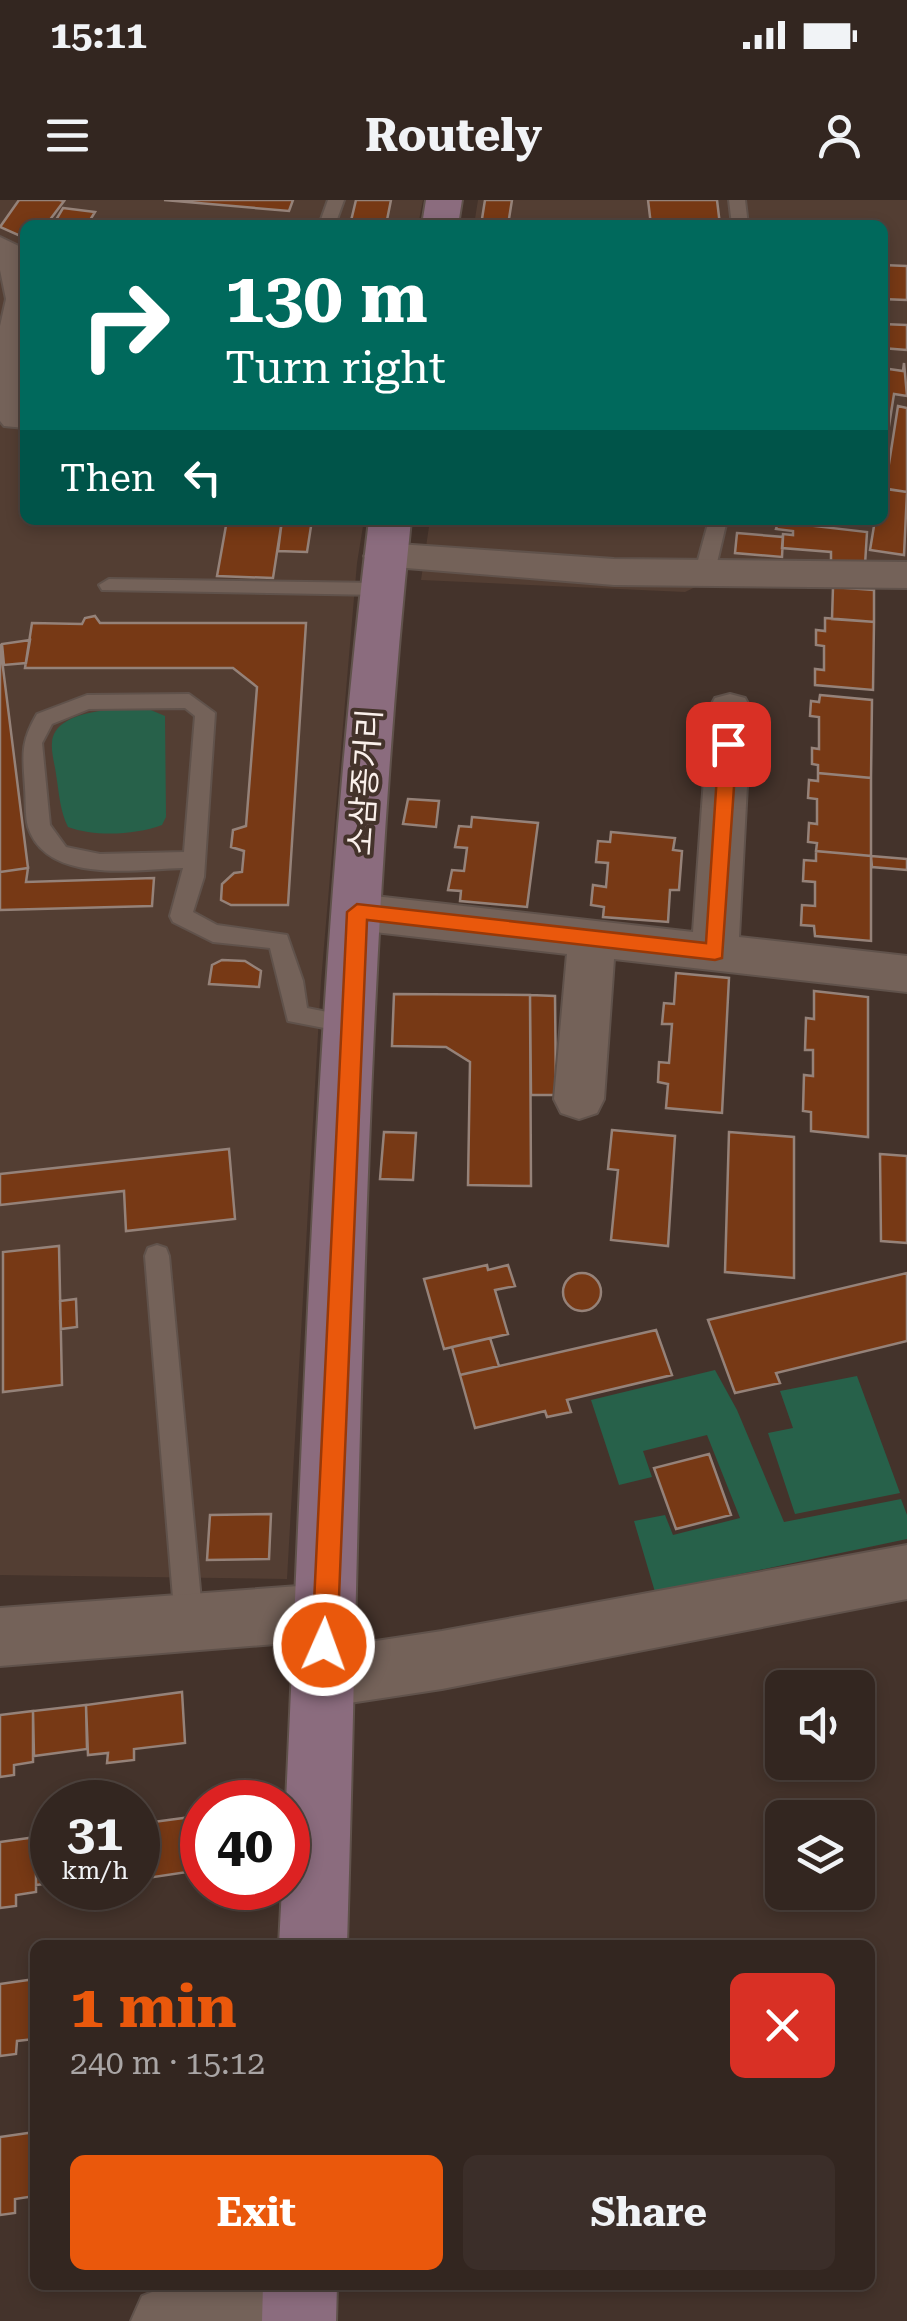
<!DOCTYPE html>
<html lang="en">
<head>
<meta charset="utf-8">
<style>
  body { margin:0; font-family:"Roboto Serif","Noto Sans KR",serif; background:#3b2e29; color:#f1f3f6; height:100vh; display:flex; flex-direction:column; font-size:38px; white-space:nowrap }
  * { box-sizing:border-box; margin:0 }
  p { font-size:32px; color:#a9a5a5 }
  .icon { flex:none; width:55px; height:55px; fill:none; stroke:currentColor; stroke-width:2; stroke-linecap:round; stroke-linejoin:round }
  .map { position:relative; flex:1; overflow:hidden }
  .details { position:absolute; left:30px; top:1740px; width:845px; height:350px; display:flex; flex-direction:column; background:#332620; border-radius:15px; box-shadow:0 5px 15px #0003,0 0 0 2px #4e433e }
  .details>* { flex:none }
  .hud { position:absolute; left:20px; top:20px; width:868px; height:305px; border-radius:15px; box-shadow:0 5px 15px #0003,0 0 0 2px #4e433e; background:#00695c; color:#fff; overflow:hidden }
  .tools { position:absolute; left:765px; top:1470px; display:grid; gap:20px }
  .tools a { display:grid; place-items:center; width:110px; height:110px; border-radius:15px; background:#332620; box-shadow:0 5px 15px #0003,0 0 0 2px #4e433e; font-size:50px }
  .speed { position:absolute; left:30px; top:1580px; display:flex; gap:20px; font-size:50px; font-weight:700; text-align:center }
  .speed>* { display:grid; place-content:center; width:130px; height:130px; border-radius:50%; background:#332620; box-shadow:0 5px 15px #0003,0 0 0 2px #4e433e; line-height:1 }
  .speed small { font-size:25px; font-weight:400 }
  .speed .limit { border:15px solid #d22; background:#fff; color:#111 }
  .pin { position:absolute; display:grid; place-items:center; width:85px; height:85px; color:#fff; margin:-42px; border-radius:20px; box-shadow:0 5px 15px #0006 }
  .me { position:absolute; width:110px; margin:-55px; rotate:2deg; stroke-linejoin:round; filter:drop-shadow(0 0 8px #0008) }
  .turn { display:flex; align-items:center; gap:35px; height:210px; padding:0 40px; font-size:45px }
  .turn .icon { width:130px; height:130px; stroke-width:2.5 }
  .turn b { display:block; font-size:70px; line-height:85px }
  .then { display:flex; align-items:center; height:95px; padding:0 40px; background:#0003; gap:20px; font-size:38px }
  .round { display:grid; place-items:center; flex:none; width:105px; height:105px; border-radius:15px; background:#3b2e29 }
  .summary { display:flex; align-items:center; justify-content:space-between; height:170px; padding:0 40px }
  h1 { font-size:60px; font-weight:700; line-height:75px; color:#ea580c }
  .button { display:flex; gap:20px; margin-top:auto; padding:20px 40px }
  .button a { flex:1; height:115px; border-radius:15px; background:#ea580c; color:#fff; font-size:40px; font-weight:700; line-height:115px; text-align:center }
  .button a+a { background:#3b2e29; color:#f1f3f6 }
  .status { display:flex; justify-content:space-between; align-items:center; height:70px; padding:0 50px; background:#332620; direction:ltr }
  .status svg { height:28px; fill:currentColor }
  header { display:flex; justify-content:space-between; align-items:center; height:130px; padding:0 40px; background:#332620; font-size:45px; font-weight:700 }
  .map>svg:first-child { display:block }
  .built { fill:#533e33 }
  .green { fill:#27614a }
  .building { fill:#773915; stroke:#958279; stroke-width:2.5 }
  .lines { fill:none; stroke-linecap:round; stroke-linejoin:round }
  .lane-casing { stroke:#60524b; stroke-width:4 }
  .street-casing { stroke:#60524b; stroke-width:4 }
  .secondary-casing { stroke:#60524b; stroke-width:4 }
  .lane { fill:#746259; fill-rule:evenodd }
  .street { fill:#746259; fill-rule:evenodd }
  .secondary { fill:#8b6c7e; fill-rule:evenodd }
  .route { fill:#ea580c; stroke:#983908; stroke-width:2.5 }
  .labels { text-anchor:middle; stroke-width:8; stroke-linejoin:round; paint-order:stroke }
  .street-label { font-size:32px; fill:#faf0eb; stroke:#44332b }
</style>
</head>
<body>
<div class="status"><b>15:11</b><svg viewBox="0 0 49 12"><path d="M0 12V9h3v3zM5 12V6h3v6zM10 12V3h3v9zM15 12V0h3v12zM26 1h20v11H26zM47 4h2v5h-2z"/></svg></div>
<header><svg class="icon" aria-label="menu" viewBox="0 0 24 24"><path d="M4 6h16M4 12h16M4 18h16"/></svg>Routely<svg class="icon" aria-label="person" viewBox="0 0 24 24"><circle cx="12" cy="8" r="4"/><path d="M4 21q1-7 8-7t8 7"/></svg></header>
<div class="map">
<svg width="907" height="2121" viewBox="0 0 907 2121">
  <rect width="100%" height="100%" fill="#44332b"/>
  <path class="built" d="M0,0H423L418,25H25V320H364L357,363L321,781L287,1379L0,1375Z
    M478,0H907V385L710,380L685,392L421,380L430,320H882V25H474Z"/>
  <path class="green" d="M146,508L165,516L166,617L162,625C135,635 95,637 68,627C60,611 59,593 56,574C55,565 51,553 52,543C54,508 121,509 146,508Z
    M715,1170L737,1210L784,1322L901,1299L907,1315V1339L655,1392L634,1321L665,1315L673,1335L740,1318L707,1235L643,1251L652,1277L619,1285L591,1200Z
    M857,1176L900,1293L795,1314L768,1233L793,1228L780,1191Z"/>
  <path class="building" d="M19,0H59L64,1L46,25H25V38L0,27Z
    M164,0H293L289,11Z
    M356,0H391L386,25H350Z
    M485,0H512L508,25H481Z
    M648,0H717L720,25H651Z
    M63,8L95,12L87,25H53Z
    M882,65L907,66V100L882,99Z
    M882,124L907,125V150L882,148Z
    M904,163L907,196L894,194L882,270V168L903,171Z
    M898,206L907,208V292L885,289Z
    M882,288L907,292L904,355L870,350L875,320H882Z
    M227,320H282L273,378L217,376Z
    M282,320H312L307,352L278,351Z
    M760,320H798L797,324L867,332L865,365L831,363V352L782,348L783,334L793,335V331L776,329L778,322Z
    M737,333L783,337L782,357L735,353Z
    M833,387L874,390V422L832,419Z
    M95,416L100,423H306L288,705H231L221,700L222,684L234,673L242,672L244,651L231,647L233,630L246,626L257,487L233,468H25L32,423L82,424L85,418Z
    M825,418L874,422L873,490L815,485V469L824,470V446L816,445V430L825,431Z
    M30,440L26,463L4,465L2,444Z
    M0,444L28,668L0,672Z
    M820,495L872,500L871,578L818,573V565L812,564V548L819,549V517L810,516L811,501L819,502Z
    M818,573L871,578V656L816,651L817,643L808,642L809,623L817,624V599L808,598L809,580L818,581Z
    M408,599L439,601L436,627L403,624Z
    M472,617L538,623L527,707L460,701L461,691L448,690L452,670L464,671L467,648L455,647L459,626L471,627Z
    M611,632L675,638L673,650L682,651L679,690H670L668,722L603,717L604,707L591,705L593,685L606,687L608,663L596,662L598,641L610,642Z
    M816,651L871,656V741L815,736L814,726L801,725L802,705L815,706V682L803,681L804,660L816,661Z
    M871,656L907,659V670L872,667Z
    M28,668L26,682L154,678L152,706L0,710V672Z
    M222,760L245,761L261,771L259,787L209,784L212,765Z
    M676,773L729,778L722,913L666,908L668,884L658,882L659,862L669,863L672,824H662L664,803L674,804Z
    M814,791L868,797V937L811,931V912L803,911L804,875L813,876V850H805L806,818L814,819Z
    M394,794L530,795L531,986L468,985L470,862L446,847L392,846Z
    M530,795L555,796L556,895H531Z
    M612,930L675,936L668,1046L611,1040L618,970L608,969Z
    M384,932L416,933L413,980L380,979Z
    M729,932L794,937V1078L725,1072Z
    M229,949L235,1019L126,1031L124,991L0,1005V974Z
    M880,954L907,956V1043L881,1041Z
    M59,1046L62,1185L3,1192V1052Z
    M487,1065L488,1070L508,1065L515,1086L495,1090L508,1134L444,1149L424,1079Z
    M563 1092a19 19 0 1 1 38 0a19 19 0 1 1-38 0Z
    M907,1073V1141L776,1173L780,1183L735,1193L708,1120Z
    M76,1099L77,1127L61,1129L60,1101Z
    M656,1130L672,1175L567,1200L571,1212L547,1217L545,1211L475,1228L460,1175Z
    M490,1138L499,1166L460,1175L452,1147Z
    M709,1254L731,1315L676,1329L654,1268Z
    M271,1314L269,1359L207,1360L210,1315Z
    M182,1492L185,1543L134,1549V1560L107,1563L108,1553L88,1555L86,1505Z
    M86,1505L87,1549L34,1556L33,1511Z
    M33,1511V1562L14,1565V1575L0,1577V1515Z
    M191,1617L194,1671L140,1679V1690L113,1694V1688H138V1624Z
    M52,1635V1683L36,1685V1637Z
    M36,1637V1692L16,1695V1706L0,1708V1642Z
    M35,1779V1839L17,1841L16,1854L0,1856V1784Z
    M35,1932V1996L15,1999V2013L0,2015V1937Z"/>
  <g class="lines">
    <defs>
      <path id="lane" d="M328,0H344L335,25H319Z
        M729,0H745L748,25H732Z
        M709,320H727L715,371L705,377L695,371Z
        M109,379L380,383L390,389L380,395L102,390L99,385Z
        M189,494L215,513L204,677L193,712L217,725L287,735L303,781L307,808L358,818L362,824L358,830L350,833L288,821L270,748L213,742L173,722L170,716L183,668C137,669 47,685 28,627C25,616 26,600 25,588C23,555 20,543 37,514L87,495ZM185,508L195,516L184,652L100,654L66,647L50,625L42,543L52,524L89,509Z
        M157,1045L166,1048L169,1056L203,1422L199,1432L189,1435L179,1432L175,1422L145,1056L148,1048Z"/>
      <path id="street" d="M0,37L25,49V228L4,226L0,221V126L6,99L0,70Z
        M384,343L614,359L907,362V388L614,385L370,365L364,356L370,347Z
        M730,494L745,498L751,509L739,737L907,756V792L614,759L604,899L597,913L579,919L561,913L554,899L567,754L357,730L341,724L334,712L341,700L357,694L693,732L709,509L715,498Z
        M907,1345V1399L442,1489L323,1507L302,1499L293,1478L302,1457L323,1449L442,1431Z
        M326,1384L347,1392L355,1412L347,1432L326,1440L0,1466V1408Z
        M170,2085H328L334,2101L326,2121H131L142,2096Z"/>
      <path id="secondary" d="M426,0H462L458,25H422Z
        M369,320H411C362,793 361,1270 347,1745H279L282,1688H288L286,1602C306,1175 317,745 369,320Z
        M263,2085H337L336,2121H262Z"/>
    </defs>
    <use href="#lane" class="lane-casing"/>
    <use href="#street" class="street-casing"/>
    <use href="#secondary" class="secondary-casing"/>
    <use href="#lane" class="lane"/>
    <use href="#street" class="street"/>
    <use href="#secondary" class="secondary"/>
  </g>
  <path class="route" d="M728,538L737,544L722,758L715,760L367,720L337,1445L334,1454L324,1457L315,1454L312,1445L347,712L357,704L706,743L719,544Z"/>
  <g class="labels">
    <g class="street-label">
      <text transform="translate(365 582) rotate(-86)" y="11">소삼종거리</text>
    </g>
  </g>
</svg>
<div class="tools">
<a><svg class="icon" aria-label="sound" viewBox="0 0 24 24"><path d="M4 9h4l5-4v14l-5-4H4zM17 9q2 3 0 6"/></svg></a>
<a><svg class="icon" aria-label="layers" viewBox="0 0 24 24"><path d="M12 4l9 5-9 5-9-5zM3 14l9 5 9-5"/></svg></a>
</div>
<div class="speed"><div>31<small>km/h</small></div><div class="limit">40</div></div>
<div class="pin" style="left:728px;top:544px;background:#d93025"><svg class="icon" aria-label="arrive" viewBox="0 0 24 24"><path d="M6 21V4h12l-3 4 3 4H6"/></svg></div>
<svg class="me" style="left:324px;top:1445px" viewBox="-20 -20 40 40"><circle r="17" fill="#ea580c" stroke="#fff" stroke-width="3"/><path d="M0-11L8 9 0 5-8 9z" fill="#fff"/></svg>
<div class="hud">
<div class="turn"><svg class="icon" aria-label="right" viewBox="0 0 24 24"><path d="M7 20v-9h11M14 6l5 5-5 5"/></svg><div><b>130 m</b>Turn right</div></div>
<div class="then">Then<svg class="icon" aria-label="left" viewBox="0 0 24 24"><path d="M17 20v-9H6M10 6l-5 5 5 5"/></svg></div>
</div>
<section class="details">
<div class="summary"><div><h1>1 min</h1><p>240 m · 15:12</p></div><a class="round" style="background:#d93025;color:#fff"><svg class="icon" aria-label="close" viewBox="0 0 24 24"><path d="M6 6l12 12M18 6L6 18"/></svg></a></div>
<div class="button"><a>Exit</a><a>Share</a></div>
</section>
</div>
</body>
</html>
